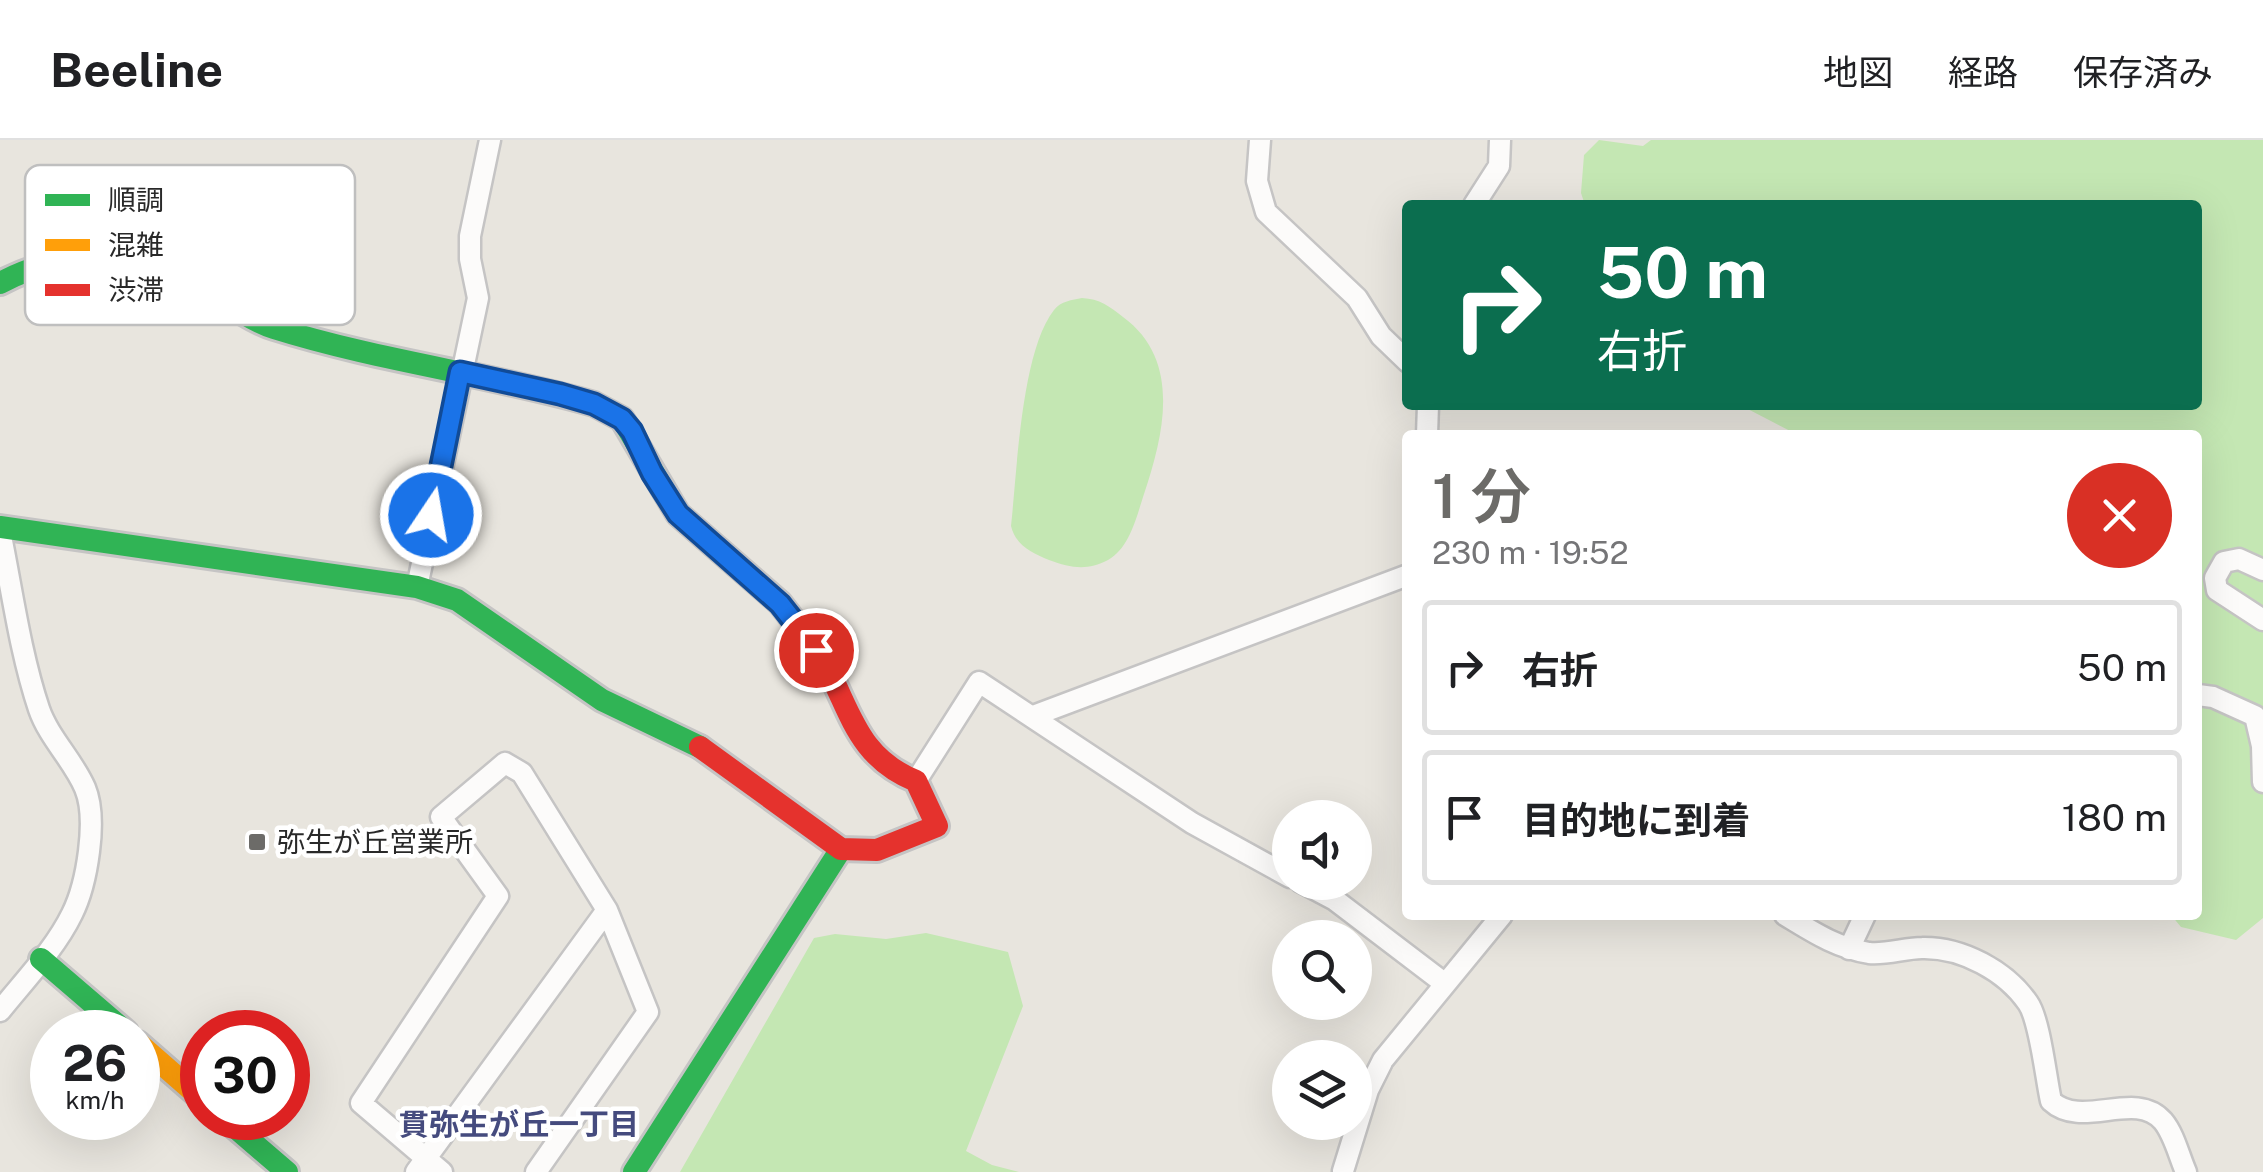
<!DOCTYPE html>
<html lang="ja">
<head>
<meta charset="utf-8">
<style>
  body { margin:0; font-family:"Public Sans","Noto Sans JP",sans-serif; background:#f6f6f6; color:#202124; height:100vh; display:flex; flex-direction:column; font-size:38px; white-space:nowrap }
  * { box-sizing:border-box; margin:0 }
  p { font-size:32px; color:#757577 }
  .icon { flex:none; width:55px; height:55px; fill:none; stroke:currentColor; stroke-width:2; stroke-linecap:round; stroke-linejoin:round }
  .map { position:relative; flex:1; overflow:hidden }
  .drawer { position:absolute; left:1402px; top:290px; width:800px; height:490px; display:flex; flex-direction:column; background:#fff; border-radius:10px; box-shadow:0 10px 40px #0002 }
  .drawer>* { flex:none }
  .top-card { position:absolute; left:1402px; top:60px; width:800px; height:210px; border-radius:10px; box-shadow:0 10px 40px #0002; background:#0b6e4f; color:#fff; overflow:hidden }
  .controls { position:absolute; left:1272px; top:660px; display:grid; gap:20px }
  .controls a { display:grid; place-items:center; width:100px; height:100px; border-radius:50%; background:#fff; box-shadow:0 10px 40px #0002; font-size:50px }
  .speed { position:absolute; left:30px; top:870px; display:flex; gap:20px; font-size:50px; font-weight:700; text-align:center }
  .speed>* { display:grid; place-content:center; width:130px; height:130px; border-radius:50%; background:#fff; box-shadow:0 10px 40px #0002; line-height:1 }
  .speed small { font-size:25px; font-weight:400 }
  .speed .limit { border:15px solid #d22; background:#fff; color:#111 }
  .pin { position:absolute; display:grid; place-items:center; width:85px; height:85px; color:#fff; margin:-42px; border:5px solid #fff; border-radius:50%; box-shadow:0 2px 10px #0007 }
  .me { position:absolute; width:110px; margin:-55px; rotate:12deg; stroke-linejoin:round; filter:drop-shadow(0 0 8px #0008) }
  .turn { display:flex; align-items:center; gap:35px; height:210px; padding:0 30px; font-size:45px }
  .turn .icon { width:130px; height:130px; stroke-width:2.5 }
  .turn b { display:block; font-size:70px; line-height:85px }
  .round { display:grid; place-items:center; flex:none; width:105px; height:105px; border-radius:52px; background:#f6f6f6 }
  .overview { display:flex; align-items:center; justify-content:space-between; height:170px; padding:0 30px }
  h1 { font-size:60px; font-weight:600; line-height:75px; color:#6c6b68 }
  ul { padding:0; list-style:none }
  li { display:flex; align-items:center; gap:30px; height:135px; margin:0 20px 15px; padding:0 10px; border:5px solid #e0e0e0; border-radius:10px }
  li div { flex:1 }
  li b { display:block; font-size:38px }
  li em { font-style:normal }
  header { display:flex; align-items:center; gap:60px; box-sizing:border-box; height:140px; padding:0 50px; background:#fff; border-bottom:2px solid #e0e0e0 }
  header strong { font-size:48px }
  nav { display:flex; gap:55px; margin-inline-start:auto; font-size:35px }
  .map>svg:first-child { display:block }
  .green { fill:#c4e7b3 }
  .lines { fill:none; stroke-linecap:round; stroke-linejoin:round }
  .street-casing { stroke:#c5c4c4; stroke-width:25 }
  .fast-casing { stroke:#c5c4c4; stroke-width:28 }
  .slow-casing { stroke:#c5c4c4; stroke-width:28 }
  .jam-casing { stroke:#c5c4c4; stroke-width:28 }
  .street { stroke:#fcfbfa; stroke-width:20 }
  .fast { stroke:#30b455; stroke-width:22 }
  .slow { stroke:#ff9f0a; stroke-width:22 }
  .jam { stroke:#e5322d; stroke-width:22 }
  .route-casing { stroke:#114b97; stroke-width:25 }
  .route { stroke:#1a73e8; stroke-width:18 }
  .poi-dot { fill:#6c6b68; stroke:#fff; stroke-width:4 }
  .labels { text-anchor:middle; stroke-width:9; stroke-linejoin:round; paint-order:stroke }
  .poi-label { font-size:28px; fill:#292929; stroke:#fff; text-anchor:start }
  .neighbourhood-label { font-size:30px; font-weight:bold; fill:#454b7e; stroke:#fff }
  .key { fill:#fff; stroke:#bfbfbf; stroke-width:2.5 }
  .key-label { font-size:28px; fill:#292929 }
</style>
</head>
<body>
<header>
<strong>Beeline</strong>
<nav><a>地図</a><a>経路</a><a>保存済み</a></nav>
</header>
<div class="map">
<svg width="2263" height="1032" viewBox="0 0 2263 1032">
  <rect width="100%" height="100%" fill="#e8e5de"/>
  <path class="green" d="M1599,0L1643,6L1651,0H2263V778L2236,800L2181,787L2171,775H2198V295H1798L1740,265H2198V65H1585L1581,53L1584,15Z
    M1082,158C1100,159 1109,166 1123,177C1182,220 1164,294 1144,354C1137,375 1130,408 1108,420C1087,431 1071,428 1049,420C1032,413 1016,406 1011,386C1017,333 1021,212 1054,170C1061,161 1072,160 1082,158Z
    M926,793L1008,812L1023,866L966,1011L992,1025L1019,1032H680L814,798L835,794L886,799Z"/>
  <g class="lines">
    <defs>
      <path id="street" d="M1260,0L1257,41L1266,72L1357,158L1381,196L1408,222
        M1474,65L1499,26L1500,0
        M1427,295L1428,265
        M0,391C12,450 20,512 39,569C49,598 73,620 85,648C98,679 87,744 72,774C55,809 24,841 0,871
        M2263,430L2239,419L2224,422L2215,438L2217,450L2263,480
        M417,447L478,158L470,119V96L490,0
        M2198,555L2213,557L2255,576L2262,606L2263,642
        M1033,576L1408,435
        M916,641L979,542L1192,683L1290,737
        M1301,742L1335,760L1444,843
        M1785,775C1813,792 1835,807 1869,813C1886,815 1905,808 1922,808C1962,807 2006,831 2028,863C2040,880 2046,939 2051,961C2082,990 2135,949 2163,981C2174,994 2179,1016 2186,1032
        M1849,809L1865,775
        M1343,1031L1368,950L1383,920L1502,775
        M416,1032L607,770
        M442,1032L361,963L498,756L441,677L505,623L522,633L607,770L648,872L536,1032"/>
      <path id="fast" d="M0,143C36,124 91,109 133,113C179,117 229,174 274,188C379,221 489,234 594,264L622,279L678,374L780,463L811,503
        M0,387L417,447L457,460L602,560L700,607
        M41,819L126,892
        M224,978L287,1032
        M634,1032L841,709"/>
      <path id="slow" d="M138,903L202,959"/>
      <path id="jam" d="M700,607L841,709L877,710L937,686L916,641C847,613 850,554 811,503"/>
    </defs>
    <use href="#street" class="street-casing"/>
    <use href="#fast" class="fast-casing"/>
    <use href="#slow" class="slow-casing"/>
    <use href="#jam" class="jam-casing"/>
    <use href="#street" class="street"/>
    <use href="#fast" class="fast"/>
    <use href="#slow" class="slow"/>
    <use href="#jam" class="jam"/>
  </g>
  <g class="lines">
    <defs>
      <path id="route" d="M431,375L460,232L560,254L594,264L622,279L632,291L652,333L678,374L780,464L816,510"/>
    </defs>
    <use href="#route" class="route-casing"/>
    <use href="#route" class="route"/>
  </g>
  <rect class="poi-dot" x="247" y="692" width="20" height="20" rx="5"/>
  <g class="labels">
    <g class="poi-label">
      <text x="277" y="712">弥生が丘営業所</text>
    </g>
    <g class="neighbourhood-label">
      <text x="519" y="995">貫弥生が丘一丁目</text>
    </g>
  </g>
  <rect x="25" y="25" width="330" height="160" rx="15" class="key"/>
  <rect x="45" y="54" width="45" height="12" fill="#30b455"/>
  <rect x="45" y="99" width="45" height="12" fill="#ff9f0a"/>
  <rect x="45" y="144" width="45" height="12" fill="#e5322d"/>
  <g class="key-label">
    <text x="108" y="70">順調</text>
    <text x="108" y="115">混雑</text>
    <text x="108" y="160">渋滞</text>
  </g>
</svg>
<div class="controls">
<a><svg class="icon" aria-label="sound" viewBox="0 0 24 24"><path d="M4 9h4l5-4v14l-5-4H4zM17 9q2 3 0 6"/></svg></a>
<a><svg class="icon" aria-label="search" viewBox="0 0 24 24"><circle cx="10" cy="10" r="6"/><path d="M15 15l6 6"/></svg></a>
<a><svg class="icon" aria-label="layers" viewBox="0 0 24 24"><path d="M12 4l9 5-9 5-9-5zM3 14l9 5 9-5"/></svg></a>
</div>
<div class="speed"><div>26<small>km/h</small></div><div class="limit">30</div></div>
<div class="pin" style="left:816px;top:510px;background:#d93025"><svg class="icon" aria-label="arrive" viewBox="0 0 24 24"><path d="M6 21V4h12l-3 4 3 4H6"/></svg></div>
<svg class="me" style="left:431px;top:375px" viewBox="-20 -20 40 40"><circle r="17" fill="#1a73e8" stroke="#fff" stroke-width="3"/><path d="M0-11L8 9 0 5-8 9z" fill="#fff"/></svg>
<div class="top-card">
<div class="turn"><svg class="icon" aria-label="right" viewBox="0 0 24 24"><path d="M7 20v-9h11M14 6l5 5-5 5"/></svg><div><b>50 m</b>右折</div></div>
</div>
<section class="drawer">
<div class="overview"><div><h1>1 分</h1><p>230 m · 19:52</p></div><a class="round" style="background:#d93025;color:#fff"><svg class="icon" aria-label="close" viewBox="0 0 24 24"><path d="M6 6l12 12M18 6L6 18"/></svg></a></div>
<ul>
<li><svg class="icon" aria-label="right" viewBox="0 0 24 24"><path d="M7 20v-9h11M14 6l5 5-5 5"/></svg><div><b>右折</b></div><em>50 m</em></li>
<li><svg class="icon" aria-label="arrive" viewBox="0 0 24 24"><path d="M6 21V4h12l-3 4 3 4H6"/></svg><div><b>目的地に到着</b></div><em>180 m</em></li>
</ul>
</section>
</div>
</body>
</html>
